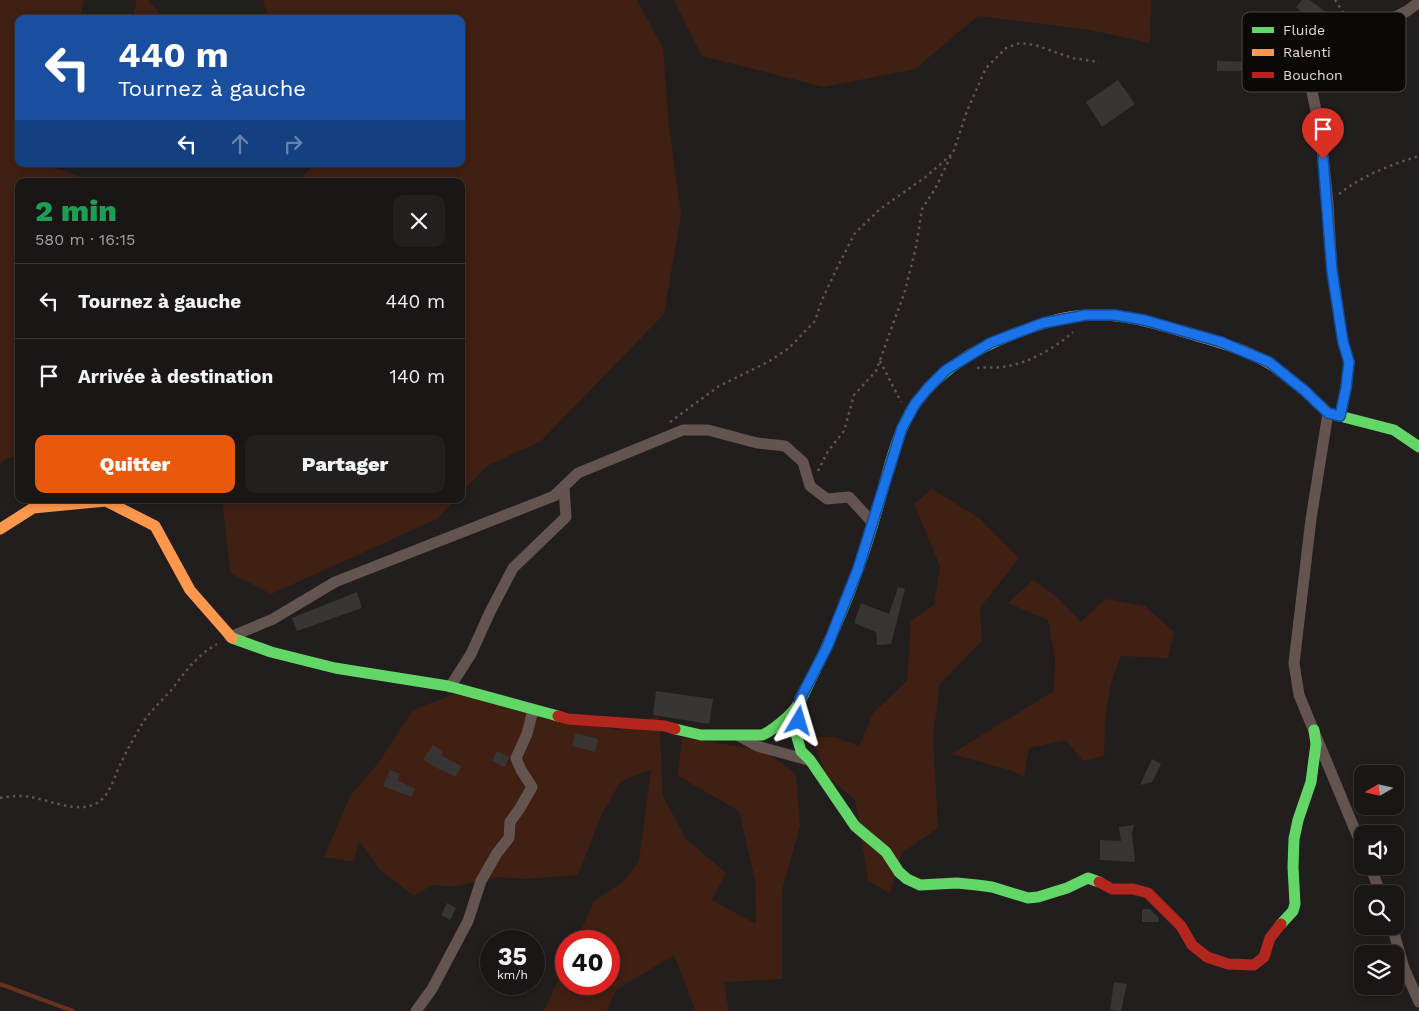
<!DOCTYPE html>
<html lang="fr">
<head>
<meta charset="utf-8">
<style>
  body { margin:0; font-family:"Work Sans",sans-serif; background:#231f1f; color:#f1f3f6; height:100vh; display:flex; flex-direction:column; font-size:19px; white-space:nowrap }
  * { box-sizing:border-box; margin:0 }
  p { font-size:16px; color:#9f9fa1 }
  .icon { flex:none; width:28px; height:28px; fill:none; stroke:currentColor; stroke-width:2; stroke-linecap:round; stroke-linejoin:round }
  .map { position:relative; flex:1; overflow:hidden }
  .details { position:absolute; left:15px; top:178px; width:450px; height:325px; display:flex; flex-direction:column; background:#1a1616; border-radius:10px; box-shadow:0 2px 8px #0003,0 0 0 1px #383535 }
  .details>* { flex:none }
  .top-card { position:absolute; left:15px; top:15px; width:450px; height:152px; border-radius:10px; box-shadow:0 2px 8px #0003,0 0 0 1px #383535; background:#1a4fa0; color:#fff; overflow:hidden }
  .needle { width:32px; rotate:261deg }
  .buttons { position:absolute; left:1354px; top:765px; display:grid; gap:10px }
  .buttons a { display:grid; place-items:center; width:50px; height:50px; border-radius:10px; background:#1a1616; box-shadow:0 2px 8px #0003,0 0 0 1px #383535; font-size:25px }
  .speed { position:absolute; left:480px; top:930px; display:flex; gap:10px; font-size:25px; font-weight:700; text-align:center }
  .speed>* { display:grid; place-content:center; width:65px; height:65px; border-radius:50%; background:#1a1616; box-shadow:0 2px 8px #0003,0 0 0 1px #383535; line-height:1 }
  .speed small { font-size:12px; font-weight:400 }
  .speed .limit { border:8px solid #d22; background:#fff; color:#111 }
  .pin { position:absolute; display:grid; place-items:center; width:42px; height:42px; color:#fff; margin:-51px -21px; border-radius:50% 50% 50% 0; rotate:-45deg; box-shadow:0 0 5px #0007 }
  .pin .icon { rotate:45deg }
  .me { position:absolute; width:55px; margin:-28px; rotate:7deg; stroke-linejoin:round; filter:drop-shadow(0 0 4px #0008) }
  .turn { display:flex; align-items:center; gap:18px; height:105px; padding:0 20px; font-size:22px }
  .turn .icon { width:65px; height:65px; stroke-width:2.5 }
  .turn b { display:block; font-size:35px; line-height:42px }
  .lanes { display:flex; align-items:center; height:48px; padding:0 20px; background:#0003; justify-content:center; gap:25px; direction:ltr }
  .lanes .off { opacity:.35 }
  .round { display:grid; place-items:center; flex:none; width:52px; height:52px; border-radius:10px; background:#231f1f }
  .head { display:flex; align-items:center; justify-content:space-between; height:85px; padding:0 20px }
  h1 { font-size:30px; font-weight:800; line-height:38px; color:#1e9e55 }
  .button { display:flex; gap:10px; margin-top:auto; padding:10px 20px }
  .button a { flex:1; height:58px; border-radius:10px; background:#ea580c; color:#fff; font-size:20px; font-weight:800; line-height:58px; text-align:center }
  .button a+a { background:#231f1f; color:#f1f3f6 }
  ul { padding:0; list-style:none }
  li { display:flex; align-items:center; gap:15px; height:75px; padding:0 20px; border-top:1px solid #383535 }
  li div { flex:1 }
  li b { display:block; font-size:19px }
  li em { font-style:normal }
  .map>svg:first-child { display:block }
  .green { fill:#3f2013 }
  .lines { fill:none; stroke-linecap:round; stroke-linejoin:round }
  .stream { stroke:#66321b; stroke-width:4 }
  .building { fill:#393534 }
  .path { stroke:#5e5451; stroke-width:2.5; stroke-dasharray:2.5 4; stroke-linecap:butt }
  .street { stroke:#63544f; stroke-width:11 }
  .fast { stroke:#63d668; stroke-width:11 }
  .slow { stroke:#ff974d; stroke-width:11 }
  .jam { stroke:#b3261e; stroke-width:11 }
  .route-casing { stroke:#114b97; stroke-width:12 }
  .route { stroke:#1a73e8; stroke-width:9 }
  .key { fill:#0b0807; stroke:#4b4846; stroke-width:1 }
  .key-label { font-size:14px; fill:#e1dcda }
</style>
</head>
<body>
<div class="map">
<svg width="1419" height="1011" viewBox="0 0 1419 1011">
  <rect width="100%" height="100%" fill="#221e1d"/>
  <path class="green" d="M0,0H84L80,19H19V164H53L50,166L92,181H19V456L7,458L0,464Z
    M137,0H148L164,19H132Z
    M263,0H637L663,48L669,126L681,214L664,314L541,441L487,466L461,493V181H298L311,168L310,164H461V19H268Z
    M674,0H1151L1150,43L1090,30L978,16L915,69L824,87L702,56Z
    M932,489L979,518L1019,558L980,608L982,641L940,684L933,736L938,828L902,853L890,894L868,880L855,800L827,776L812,737H834L859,746L873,713L907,681L911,621L934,605L940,566L914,504Z
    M218,499H456L437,519L271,594L230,573L223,505Z
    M1033,580L1054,595L1081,622L1105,599L1145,606L1174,632L1168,658L1121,656L1111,683L1105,718L1104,756L1083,761L1066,740L1029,748L1024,777L1010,770L951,754L1054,691L1055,659L1048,620L1008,603Z
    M454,694L617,730L659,716L663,796L686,839L726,873L712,900L756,924L755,880L739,811L678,776L682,737L765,751L796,774L800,826L782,891V979L724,982L729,1011H692L694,1007L674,955L616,990L607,1011H544L566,962V984H609V941H576L594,901L622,883L639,861L651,769L620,782L601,816L578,875L524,879L497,877L452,887L432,885L414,896L381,871L359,841L354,862L324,857L350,796L379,762L413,710Z"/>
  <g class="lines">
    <path class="stream" d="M0,984L73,1011"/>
  </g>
  <path class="building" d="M1302,0H1310L1327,13L1317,25L1296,7Z
    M1217,61L1246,62V71H1217Z
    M1118,80L1135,104L1102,127L1086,102Z
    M898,587L905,589L891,644L877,645L876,632L854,623L861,603L889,614Z
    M357,592L362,608L297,631L292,618Z
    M656,691L713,699L709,724L653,715Z
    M575,733L598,739L595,752L572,746Z
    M433,745L443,752L441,755L461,766L456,777L433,766L423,759Z
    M497,751L509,757L505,767L492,761Z
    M1152,759L1161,764L1152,782L1140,785Z
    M390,770L400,774L397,780L415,789L411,797L383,786Z
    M1134,825L1132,833L1135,862L1100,860V840L1121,841L1119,827Z
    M447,903L456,908L450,920L441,915Z
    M1142,909H1150L1159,918L1158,922H1142Z
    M1114,982L1127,984L1121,1011L1110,1010Z"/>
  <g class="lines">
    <path class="path" d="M1335,0L1352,26
      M1339,194C1363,175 1390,165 1419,156
      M880,361L901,402
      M977,368C985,367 994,368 1002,367C1027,364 1054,349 1073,332
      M670,422L719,386L768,362L789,348L815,321L822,300L836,270L855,233L880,209L927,176L953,153L967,111L986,68L1006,48L1020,43L1035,45L1072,58L1099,62
      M818,471L828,451L844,431L854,395L876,371L905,291L916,247L922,209L935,189L952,154
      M0,798C10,796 20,795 30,797C50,800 78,814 97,803C111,795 115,773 122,761C128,748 135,736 142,724C150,711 162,701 172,689C186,671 196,656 217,644"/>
    <path class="street" d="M1328,413L1311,519L1294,663L1299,695L1362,847
      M1340,416L1346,388L1349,362L1343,342L1332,271L1328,202L1320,129L1312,92V68L1317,56L1335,44L1358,36L1407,11L1419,2
      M230,637L273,619L335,582L554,496L578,473L683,430H708L757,443L785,446L803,462L810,486L827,499L849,497L873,523
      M450,687L471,654L490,612L513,568L566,517L564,488
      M739,736L757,746L808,760
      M1370,866L1381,894
      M1392,926L1404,968L1419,1002
      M416,1011L432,989L468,921L481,881L497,853L509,838L510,822L520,808L532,787L521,770L516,758L527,734L533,710"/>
    <path class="fast" d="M1281,372L1305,391L1328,413L1394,430L1419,447
      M232,638L271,652L335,668L448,686L558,716
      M800,699L796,734L801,751L810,760L855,826L886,852L899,872L907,879L920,885L957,883L977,885L992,887L1028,898L1038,897L1067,888L1088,878L1099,882
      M675,729L701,735H762C771,732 791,715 797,706C804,696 808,684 814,673C840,621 861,566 877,510C887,477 896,431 916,403C940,370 976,348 1014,334
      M1281,924L1293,911L1295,904L1293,867L1294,839L1298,820L1311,782L1316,744L1314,730"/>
    <path class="slow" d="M1014,334C1037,325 1062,316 1088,315C1126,313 1161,325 1197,336C1225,344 1258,353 1281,372
      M0,529L33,508L106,501L155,526L190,590L232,638"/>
    <path class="jam" d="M558,716L568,719L665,726L675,729
      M1099,882L1112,889H1133L1148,893L1181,926L1192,945L1207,957L1228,964L1254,965L1264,957L1270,938L1281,924"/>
  </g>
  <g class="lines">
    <defs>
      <path id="route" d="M799,721L800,699L827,647L858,569L902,428L915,404L928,388L946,370L990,343L1043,323L1086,315H1114L1144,320L1221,342L1269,362L1305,391L1328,413L1340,416L1346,388L1349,362L1343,342L1332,271L1323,159"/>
    </defs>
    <use href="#route" class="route-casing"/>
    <use href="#route" class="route"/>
  </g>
  <rect x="1242" y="12" width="164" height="80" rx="8" class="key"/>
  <rect x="1252" y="27" width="22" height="6" fill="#63d668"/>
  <rect x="1252" y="49" width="22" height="7" fill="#ff974d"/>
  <rect x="1252" y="72" width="22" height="6" fill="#b3261e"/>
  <g class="key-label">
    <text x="1283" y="35">Fluide</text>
    <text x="1283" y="57">Ralenti</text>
    <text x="1283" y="80">Bouchon</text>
  </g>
</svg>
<div class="buttons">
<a><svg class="needle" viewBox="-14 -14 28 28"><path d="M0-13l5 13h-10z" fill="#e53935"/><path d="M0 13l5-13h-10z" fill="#9f9fa1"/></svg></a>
<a><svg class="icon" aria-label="sound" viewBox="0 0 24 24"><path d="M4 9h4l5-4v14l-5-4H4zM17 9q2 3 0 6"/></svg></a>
<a><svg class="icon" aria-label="search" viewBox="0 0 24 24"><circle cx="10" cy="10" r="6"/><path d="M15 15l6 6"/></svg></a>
<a><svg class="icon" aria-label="layers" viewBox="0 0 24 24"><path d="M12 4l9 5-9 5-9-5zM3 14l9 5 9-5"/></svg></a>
</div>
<div class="speed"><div>35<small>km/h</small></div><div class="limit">40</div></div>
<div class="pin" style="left:1323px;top:159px;background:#d93025"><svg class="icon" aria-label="arrive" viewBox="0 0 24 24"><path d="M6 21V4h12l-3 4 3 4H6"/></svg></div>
<svg class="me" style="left:799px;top:721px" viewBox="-20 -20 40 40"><path d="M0-17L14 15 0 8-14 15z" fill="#1a73e8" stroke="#fff" stroke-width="4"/></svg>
<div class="top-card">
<div class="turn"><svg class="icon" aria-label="left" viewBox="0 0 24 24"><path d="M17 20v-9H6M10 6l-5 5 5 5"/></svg><div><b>440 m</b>Tournez à gauche</div></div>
<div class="lanes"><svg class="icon" aria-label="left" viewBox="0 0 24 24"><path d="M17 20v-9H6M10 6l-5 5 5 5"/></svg><svg class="icon off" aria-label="ahead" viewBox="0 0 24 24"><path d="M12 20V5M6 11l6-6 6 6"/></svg><svg class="icon off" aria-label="right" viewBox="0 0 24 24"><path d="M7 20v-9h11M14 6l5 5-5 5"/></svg></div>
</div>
<section class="details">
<div class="head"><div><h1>2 min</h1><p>580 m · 16:15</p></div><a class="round"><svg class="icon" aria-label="close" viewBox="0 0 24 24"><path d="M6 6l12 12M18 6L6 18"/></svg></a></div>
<ul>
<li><svg class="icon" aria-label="left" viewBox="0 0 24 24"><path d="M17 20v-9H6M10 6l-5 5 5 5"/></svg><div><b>Tournez à gauche</b></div><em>440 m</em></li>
<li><svg class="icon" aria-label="arrive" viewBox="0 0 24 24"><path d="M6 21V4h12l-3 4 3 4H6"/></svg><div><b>Arrivée à destination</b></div><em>140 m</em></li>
</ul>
<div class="button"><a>Quitter</a><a>Partager</a></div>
</section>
</div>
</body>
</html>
